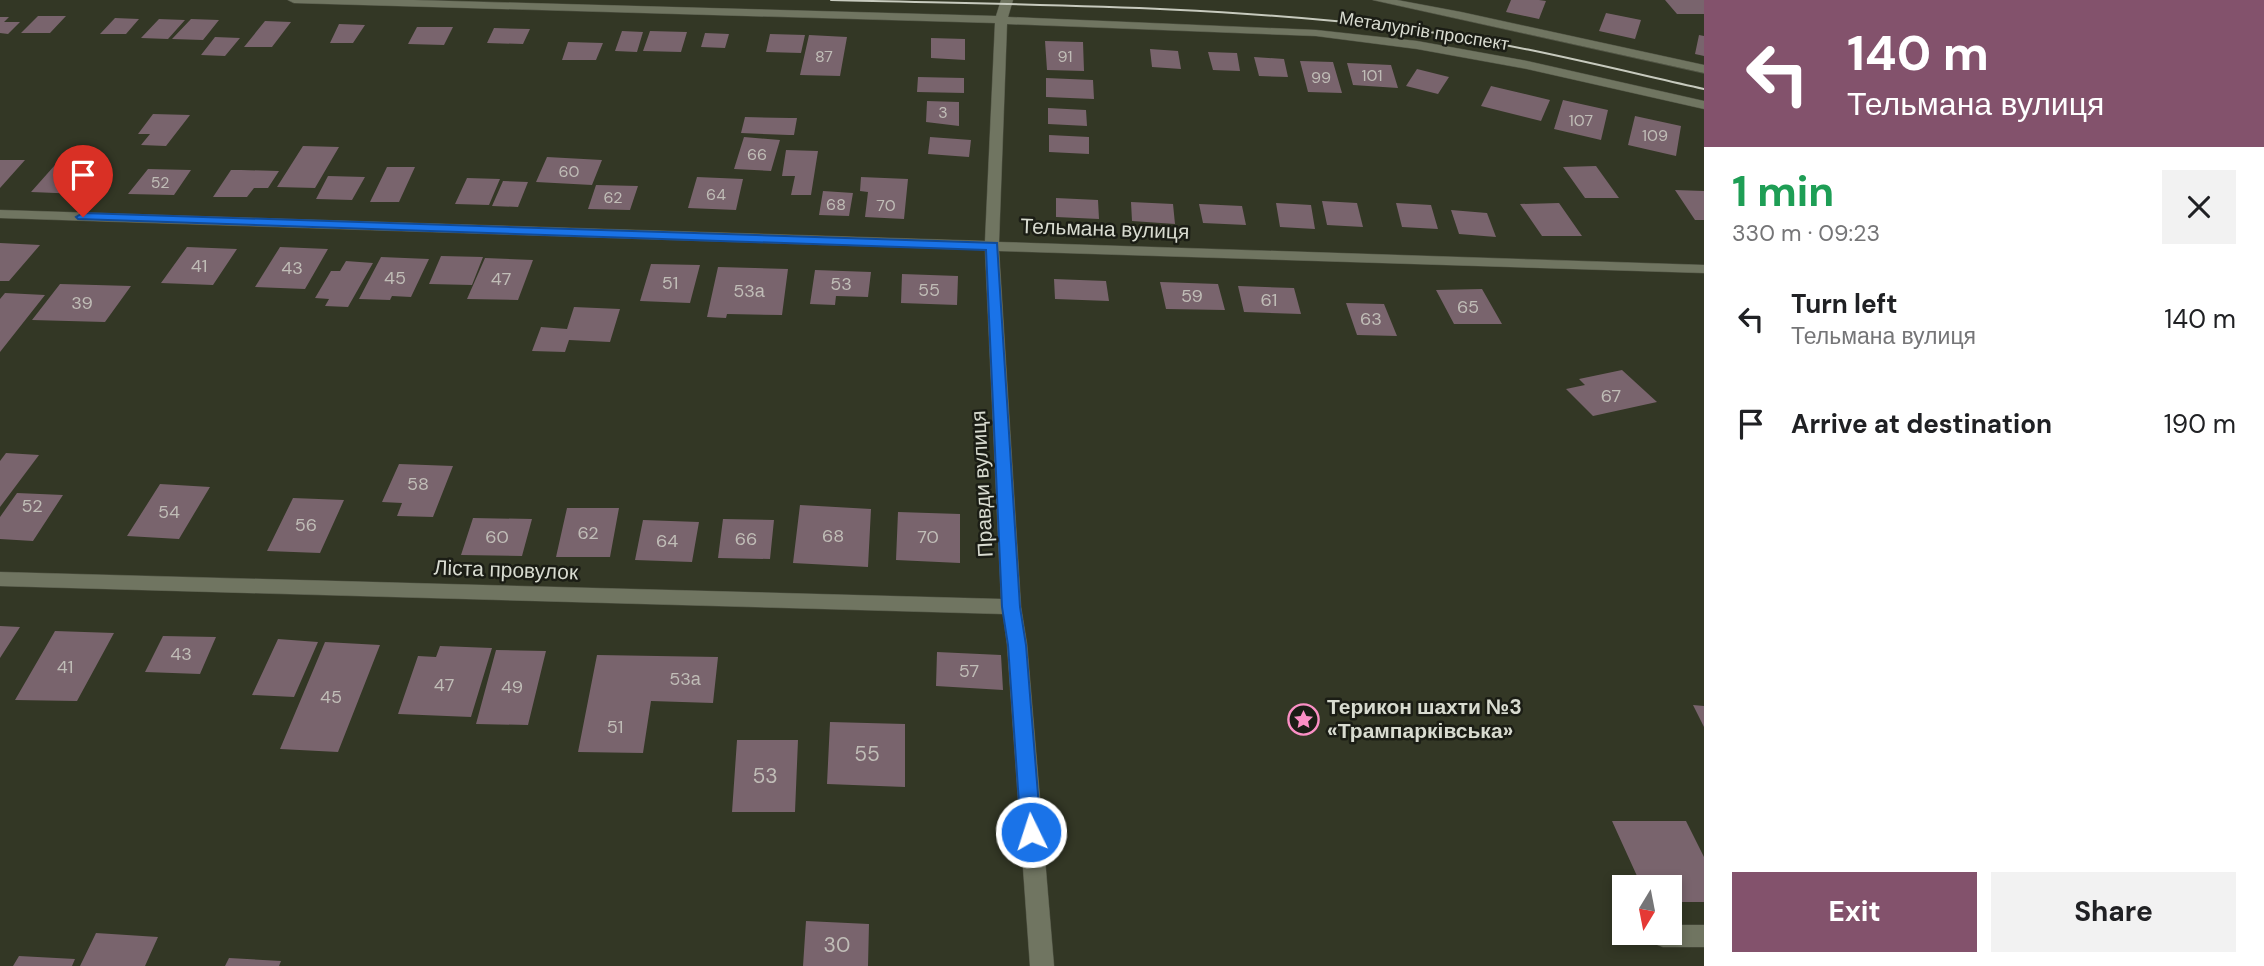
<!DOCTYPE html>
<html lang="en">
<head>
<meta charset="utf-8">
<style>
  body { margin:0; font-family:"DM Sans",sans-serif; background:#f2f2f2; color:#202124; height:100vh; display:flex; flex-direction:column; font-size:26px; white-space:nowrap }
  * { box-sizing:border-box; margin:0 }
  p { font-size:23px; color:#757577 }
  .icon { flex:none; width:38px; height:38px; fill:none; stroke:currentColor; stroke-width:2; stroke-linecap:round; stroke-linejoin:round }
  .map { position:relative; flex:1; overflow:hidden }
  .details { display:flex; flex-direction:column; background:#fff; width:560px }
  .details>* { flex:none }
  .banner { background:#83526c; color:#fff; overflow:hidden }
  .needle { width:46px; rotate:190deg }
  .fabs { position:absolute; left:1612px; top:875px; display:grid; gap:14px }
  .fabs a { display:grid; place-items:center; width:70px; height:70px; border-radius:0px; background:#fff; box-shadow:0 4px 10px #0003; font-size:35px }
  .pin { position:absolute; display:grid; place-items:center; width:60px; height:60px; color:#fff; margin:-72px -30px; border-radius:50% 50% 50% 0; rotate:-45deg; box-shadow:0 0 7px #0007 }
  .pin .icon { rotate:45deg }
  .me { position:absolute; width:77px; margin:-38px; rotate:356deg; stroke-linejoin:round; filter:drop-shadow(0 0 5px #0008) }
  .turn { display:flex; align-items:center; gap:24px; height:147px; padding:0 28px; font-size:32px }
  .turn .icon { width:91px; height:91px; stroke-width:2.5 }
  .turn b { display:block; font-size:49px; line-height:60px }
  .round { display:grid; place-items:center; flex:none; width:74px; height:74px; border-radius:0px; background:#f2f2f2 }
  .headline { display:flex; align-items:center; justify-content:space-between; height:119px; padding:0 28px }
  h1 { font-size:42px; font-weight:700; line-height:52px; color:#1e9e55 }
  .button { display:flex; gap:14px; margin-top:auto; padding:14px 28px }
  .button a { flex:1; height:80px; border-radius:0px; background:#83526c; color:#fff; font-size:28px; font-weight:700; line-height:80px; text-align:center }
  .button a+a { background:#f2f2f2; color:#202124 }
  ul { padding:0; list-style:none }
  li { display:flex; align-items:center; gap:21px; height:105px; padding:0 28px }
  li div { flex:1 }
  li b { display:block; font-size:26px }
  li em { font-style:normal }
  main { display:flex; flex:1; min-height:0 }
  .map>svg:first-child { display:block }
  .building { fill:#79646d }
  .lines { fill:none; stroke-linecap:round; stroke-linejoin:round }
  .minor-casing { stroke:#505344; stroke-width:1 }
  .minor { fill:#707561; fill-rule:evenodd }
  .tram { stroke:#c7cabe; stroke-width:2 }
  .route { fill:#1a73e8; stroke:#114b97; stroke-width:2 }
  .labels { text-anchor:middle; stroke-width:5; stroke-linejoin:round; paint-order:stroke }
  .far-number-label { font-size:16px; fill:#c0bdb7 }
  .far-street-label { font-size:18px; fill:#d8dbd0; stroke:#1b1d15 }
  .number-label { font-size:18px; fill:#c0bdb7 }
  .street-label { font-size:21px; fill:#d8dbd0; stroke:#1b1d15 }
  .poi-label { font-size:21px; font-weight:bold; fill:#d8dbd0; stroke:#1b1d15; text-anchor:start }
  .near-number-label { font-size:21px; fill:#c0bdb7 }
</style>
</head>
<body>
<main>
<div class="map">
<svg width="1704" height="966" viewBox="0 0 1704 966">
  <rect width="100%" height="100%" fill="#333725"/>
  <path class="building" d="M1511,0H1539L1546,1L1539,19L1506,12Z
    M1665,0H1704V14H1677Z
    M1606,13L1641,20L1635,39L1599,31Z
    M38,16H66L50,33H21Z
    M0,17H9L4,22H20L8,34L0,33Z
    M115,18L139,19L126,34H100Z
    M159,19L185,20L168,39L141,38Z
    M191,19L219,20L203,40L172,39Z
    M265,21L291,22L272,47H244Z
    M339,24L365,25L353,43H330Z
    M417,27H453L444,45L408,44Z
    M494,28L530,29L523,44L487,43Z
    M622,31L643,32L637,52L615,51Z
    M650,31L687,32L681,52L643,51Z
    M705,33L729,34L725,48L701,47Z
    M770,34L805,35L801,53L766,52Z
    M809,35L847,37L840,76L800,75Z
    M1699,35L1704,36V56L1695,54Z
    M215,37L240,38L225,56L201,55Z
    M931,38L965,39V60L931,58Z
    M1045,41L1083,42L1084,71L1047,70Z
    M568,42L603,43L596,60H562Z
    M1150,49L1178,51L1181,69L1152,67Z
    M1208,52L1237,53L1240,71L1213,70Z
    M1254,57L1284,59L1288,77L1259,76Z
    M1300,61L1333,62L1342,93L1308,92Z
    M1347,63L1391,65L1398,88L1353,85Z
    M1417,69L1449,77L1438,94L1406,86Z
    M918,77L964,78V93L917,92Z
    M1046,78L1093,80L1094,99L1046,97Z
    M1491,86L1550,100L1541,121L1481,106Z
    M1563,100L1608,110L1601,140L1554,129Z
    M927,101L959,102V126L926,122Z
    M1048,108L1086,110L1087,126L1048,124Z
    M153,114L190,115L166,146L141,145L150,134H138Z
    M1635,116L1681,126L1676,156L1628,145Z
    M745,117L790,118H797L794,135H789L741,133Z
    M1049,135L1089,137V154L1049,152Z
    M744,137L780,140L771,171L734,169Z
    M930,137L971,140L969,157L928,154Z
    M303,146L339,147L315,188L277,187Z
    M786,150L818,151L811,195H791L795,176H782Z
    M547,157L602,160L592,185L536,182Z
    M0,160H25L0,188Z
    M55,165H63L104,166L81,194L31,192Z
    M1596,166L1619,198H1585L1563,167Z
    M387,167H415L399,202H370Z
    M148,169L191,170L174,195L128,194Z
    M231,170H241L279,171L268,188H254L247,197H213Z
    M328,176L365,177L352,200L316,199Z
    M697,177L743,179L736,210L688,208Z
    M861,177L908,179L904,219L865,217L868,192L860,191Z
    M467,178L500,179L489,205L455,204Z
    M503,181L528,182L518,207L492,206Z
    M596,185L638,186L630,210L588,209Z
    M1675,190L1704,191V220H1695Z
    M823,191L853,193L849,216L819,215Z
    M1056,198L1098,200L1099,219L1056,217Z
    M1322,201L1357,203L1363,227L1327,225Z
    M1131,202L1173,204L1175,224L1132,221Z
    M1276,203L1311,205L1315,229L1280,227Z
    M1396,203L1431,205L1438,229L1402,227Z
    M1559,203L1582,236H1542L1520,204Z
    M1199,204L1242,206L1246,225L1203,223Z
    M1451,210L1487,213L1496,237L1459,234Z
    M0,243L40,245L9,281H0Z
    M187,247L237,249L213,285L161,283Z
    M280,247L328,249L305,289L255,287Z
    M441,256L483,257L472,285L429,284Z
    M381,257L429,259L411,297L392,296L390,300L359,299Z
    M485,258L533,260L518,300L467,299Z
    M346,261L373,263L348,307L325,306L329,299L315,298L331,271H340Z
    M651,264L700,265L690,303L640,301Z
    M718,267L788,269L782,315L727,314L726,318L707,317Z
    M815,270L871,272L868,297L836,296L835,305L810,304Z
    M902,274L958,276L957,305L901,303Z
    M1054,279L1106,281L1109,301L1055,299Z
    M1160,282L1218,284L1225,310L1166,309Z
    M60,284L131,286L105,322L32,320Z
    M1238,286L1294,288L1301,314L1244,312Z
    M1482,289L1502,324H1454L1436,290Z
    M5,293L45,295L0,352V299Z
    M1346,303L1384,304L1397,336L1357,335Z
    M574,307L620,309L610,342L569,340L565,352L532,351L541,327L567,329Z
    M1622,370L1657,402L1593,416L1566,389L1585,385L1579,379Z
    M6,453L39,455L0,507V461Z
    M399,464L453,466L433,517L397,516L402,503L382,502Z
    M160,484L210,487L179,539L127,536Z
    M17,493L63,495L33,541L0,539V517Z
    M293,498L344,500L320,553L267,551Z
    M800,505L871,509L868,567L793,563Z
    M567,508H619L610,557H556Z
    M898,512L960,514V563L896,560Z
    M473,518L532,519L522,556L461,555Z
    M723,519L774,520L770,559L718,558Z
    M643,520L699,522L692,562L635,560Z
    M0,626L20,627L0,658Z
    M55,631L114,633L77,701L15,700Z
    M163,636L216,637L200,674L145,672Z
    M278,639L318,642L294,697L252,695Z
    M325,642L380,645L338,752L280,749Z
    M440,646L492,648L471,717L398,714L418,656L436,657Z
    M496,650L546,651L528,725L476,724Z
    M937,652L1001,655L1003,690L936,686Z
    M597,655L718,657L713,703L651,701L643,753L578,752Z
    M1693,705L1704,706V727Z
    M830,722L905,724V787L827,784Z
    M737,740H798L795,812H732Z
    M1612,821H1686L1704,857V902H1670V887H1642Z
    M806,921L869,924L868,966H803Z
    M96,933L158,937L145,966H80Z
    M19,956L75,959L72,966H13Z
    M229,958L281,961L279,966H225Z"/>
  <g class="lines">
    <defs>
      <path id="minor" d="M288,0H414L996,16L1001,0H1013L1008,17L1316,30L1417,41L1527,61L1704,101V109L1527,69L1417,49L1316,36L1007,24L999,242L1704,265V273L999,251L1021,607L1027,644L1054,966H1030L1007,644L1003,614L0,586V572L1001,599L985,250L0,218V210L985,241L995,23L294,3Z
        M1373,0H1397L1461,12L1704,65V73Z
        M1670,925H1704V947H1663L1655,944L1653,933H1670Z"/>
    </defs>
    <use href="#minor" class="minor-casing"/>
    <use href="#minor" class="minor"/>
    <path class="tram" d="M831,0C1023,5 1217,5 1408,29C1508,42 1606,67 1704,89"/>
  </g>
  <path class="route" d="M83,213L997,243L1020,607L1026,645L1041,832L1038,838L1031,841L1024,838L1021,832L1008,645L1002,607L986,250L78,219L76,217Z"/>
  <defs>
    <symbol id="sight-ring" viewBox="-11 -11 22 22"><circle r="9.5" fill="#1b1d15" stroke="#fb8fc5" stroke-width="1.5"/><path d="M0-6L1.8-2.2L6-1.7L2.9 1.2L3.7 5.4L0 3.3L-3.7 5.4L-2.9 1.2L-6-1.7L-1.8-2.2Z" fill="#fb8fc5"/></symbol>
  </defs>
  <g fill-rule="evenodd">
    <use href="#sight-ring" x="1286" y="702" width="35" height="35"/>
  </g>
  <g class="labels">
    <g class="far-number-label">
      <text x="824" y="62">87</text>
      <text x="1065" y="62">91</text>
      <text x="1372" y="81">101</text>
      <text x="1321" y="83">99</text>
      <text x="943" y="118">3</text>
      <text x="1581" y="126">107</text>
      <text x="1655" y="141">109</text>
      <text x="757" y="160">66</text>
      <text x="569" y="177">60</text>
      <text x="160" y="188">52</text>
      <text x="716" y="200">64</text>
      <text x="613" y="203">62</text>
      <text x="836" y="210">68</text>
      <text x="886" y="211">70</text>
    </g>
    <g class="far-street-label">
      <text transform="translate(1424 31) rotate(9)" y="6">Металургів проспект</text>
    </g>
    <g class="number-label">
      <text x="199" y="272">41</text>
      <text x="292" y="274">43</text>
      <text x="395" y="284">45</text>
      <text x="501" y="285">47</text>
      <text x="670" y="289">51</text>
      <text x="841" y="290">53</text>
      <text x="929" y="296">55</text>
      <text x="749" y="297">53а</text>
      <text x="1192" y="302">59</text>
      <text x="1269" y="306">61</text>
      <text x="82" y="309">39</text>
      <text x="1468" y="313">65</text>
      <text x="1371" y="325">63</text>
      <text x="1611" y="402">67</text>
      <text x="418" y="490">58</text>
      <text x="32" y="512">52</text>
      <text x="169" y="518">54</text>
      <text x="306" y="531">56</text>
      <text x="588" y="539">62</text>
      <text x="833" y="542">68</text>
      <text x="497" y="543">60</text>
      <text x="928" y="543">70</text>
      <text x="746" y="545">66</text>
      <text x="667" y="547">64</text>
      <text x="181" y="660">43</text>
      <text x="65" y="673">41</text>
      <text x="969" y="677">57</text>
      <text x="685" y="685">53а</text>
      <text x="444" y="691">47</text>
      <text x="512" y="693">49</text>
      <text x="331" y="703">45</text>
      <text x="615" y="733">51</text>
    </g>
    <g class="street-label">
      <text transform="translate(1105 229) rotate(2)" y="7">Тельмана вулиця</text>
      <text transform="translate(982 484) rotate(-93)" y="7">Правди вулиця</text>
      <text transform="translate(506 570) rotate(2)" y="7">Ліста провулок</text>
    </g>
    <g class="poi-label">
      <text x="1327" y="714">Терикон шахти №3<tspan x="1327" dy="24">«Трампарківська»</tspan></text>
    </g>
    <g class="near-number-label">
      <text x="867" y="761">55</text>
      <text x="765" y="783">53</text>
      <text x="837" y="952">30</text>
    </g>
  </g>
</svg>
<div class="fabs">
<a><svg class="needle" viewBox="-14 -14 28 28"><path d="M0-13l5 13h-10z" fill="#e53935"/><path d="M0 13l5-13h-10z" fill="#757577"/></svg></a>
</div>
<div class="pin" style="left:83px;top:217px;background:#d93025"><svg class="icon" aria-label="arrive" viewBox="0 0 24 24"><path d="M6 21V4h12l-3 4 3 4H6"/></svg></div>
<svg class="me" style="left:1031px;top:832px" viewBox="-20 -20 40 40"><circle r="17" fill="#1a73e8" stroke="#fff" stroke-width="3"/><path d="M0-11L8 9 0 5-8 9z" fill="#fff"/></svg>
</div>
<section class="details">
<div class="banner">
<div class="turn"><svg class="icon" aria-label="left" viewBox="0 0 24 24"><path d="M17 20v-9H6M10 6l-5 5 5 5"/></svg><div><b>140 m</b>Тельмана вулиця</div></div>
</div>
<div class="headline"><div><h1>1 min</h1><p>330 m · 09:23</p></div><a class="round"><svg class="icon" aria-label="close" viewBox="0 0 24 24"><path d="M6 6l12 12M18 6L6 18"/></svg></a></div>
<ul>
<li><svg class="icon" aria-label="left" viewBox="0 0 24 24"><path d="M17 20v-9H6M10 6l-5 5 5 5"/></svg><div><b>Turn left</b><p>Тельмана вулиця</p></div><em>140 m</em></li>
<li><svg class="icon" aria-label="arrive" viewBox="0 0 24 24"><path d="M6 21V4h12l-3 4 3 4H6"/></svg><div><b>Arrive at destination</b></div><em>190 m</em></li>
</ul>
<div class="button"><a>Exit</a><a>Share</a></div>
</section>
</main>
</body>
</html>
